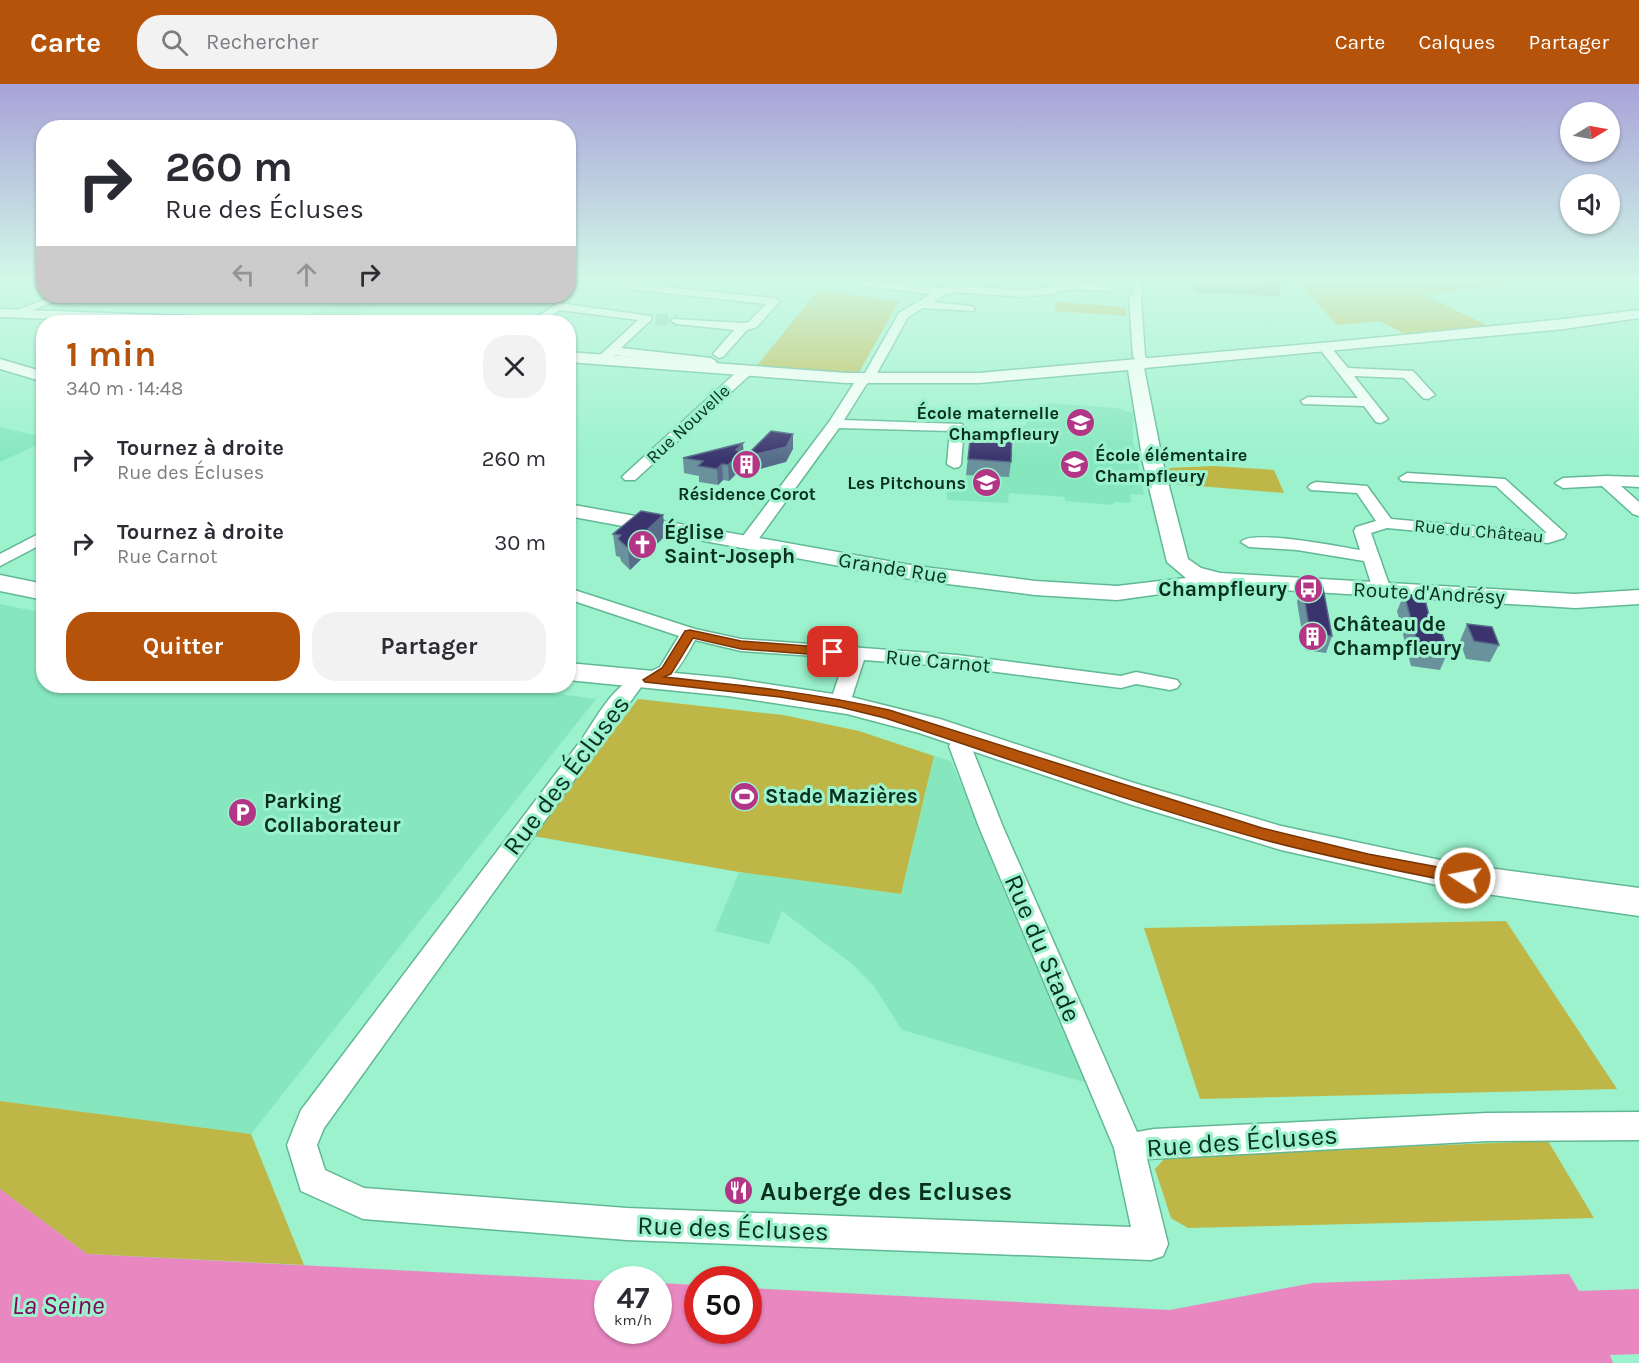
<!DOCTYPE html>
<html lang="fr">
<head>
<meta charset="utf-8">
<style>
  body { margin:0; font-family:Karla,sans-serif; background:#f2f2f3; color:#2b2b33; height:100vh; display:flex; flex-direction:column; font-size:22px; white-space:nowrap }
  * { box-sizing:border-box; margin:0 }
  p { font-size:20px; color:#7c7c81 }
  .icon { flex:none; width:33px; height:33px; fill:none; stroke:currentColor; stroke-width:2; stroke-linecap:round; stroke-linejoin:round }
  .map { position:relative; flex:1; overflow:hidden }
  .panel { position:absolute; left:36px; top:231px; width:540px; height:378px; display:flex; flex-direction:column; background:#fff; border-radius:24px; box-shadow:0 2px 4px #0004 }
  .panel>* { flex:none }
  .guide { position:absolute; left:36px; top:36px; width:540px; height:183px; border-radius:24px; box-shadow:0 2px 4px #0004; background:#fff; color:#2b2b33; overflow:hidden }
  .needle { width:39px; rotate:80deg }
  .buttons { position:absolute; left:1560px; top:18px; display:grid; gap:12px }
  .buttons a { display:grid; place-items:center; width:60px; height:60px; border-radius:50%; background:#fff; box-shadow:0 2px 4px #0004; font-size:30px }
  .speed { position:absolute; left:594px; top:1182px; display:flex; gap:12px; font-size:30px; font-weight:700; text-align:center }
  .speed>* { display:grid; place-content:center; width:78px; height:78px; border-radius:50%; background:#fff; box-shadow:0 2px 4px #0004; line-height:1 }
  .speed small { font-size:15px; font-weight:400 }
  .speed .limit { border:9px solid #d22; background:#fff; color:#111 }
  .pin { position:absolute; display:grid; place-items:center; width:51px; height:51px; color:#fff; margin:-26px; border-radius:12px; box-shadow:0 3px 9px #0006 }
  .me { position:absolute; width:66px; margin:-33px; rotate:281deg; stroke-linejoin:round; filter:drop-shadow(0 0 4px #0008) }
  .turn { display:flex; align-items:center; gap:21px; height:126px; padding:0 30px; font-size:27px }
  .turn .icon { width:78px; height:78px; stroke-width:2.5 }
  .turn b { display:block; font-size:42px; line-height:51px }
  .lanes { display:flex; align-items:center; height:57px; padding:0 30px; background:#0003; justify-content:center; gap:30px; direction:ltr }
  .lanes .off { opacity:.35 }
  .round { display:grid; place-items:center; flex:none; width:63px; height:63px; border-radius:24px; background:#f2f2f3 }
  .overview { display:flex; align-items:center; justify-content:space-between; height:102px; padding:0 30px }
  h1 { font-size:36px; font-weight:700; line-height:45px; color:#b45309 }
  .primary-button { display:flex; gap:12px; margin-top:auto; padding:12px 30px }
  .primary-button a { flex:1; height:69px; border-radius:24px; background:#b45309; color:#fff; font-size:24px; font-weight:700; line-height:69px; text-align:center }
  .primary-button a+a { background:#f2f2f3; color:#2b2b33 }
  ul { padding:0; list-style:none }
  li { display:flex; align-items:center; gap:18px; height:84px; padding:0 30px }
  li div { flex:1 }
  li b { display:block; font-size:22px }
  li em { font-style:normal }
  header { display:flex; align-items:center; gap:36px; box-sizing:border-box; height:84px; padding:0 30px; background:#b45309; color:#fff }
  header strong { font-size:28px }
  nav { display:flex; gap:33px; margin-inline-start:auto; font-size:21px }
  .search { width:420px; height:54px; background:#f2f2f3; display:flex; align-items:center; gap:15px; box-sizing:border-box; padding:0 21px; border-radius:24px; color:#7c7c81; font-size:22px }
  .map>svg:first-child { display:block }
  .built { fill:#86e7bf }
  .green { fill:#beb647 }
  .water { fill:#e987c0 }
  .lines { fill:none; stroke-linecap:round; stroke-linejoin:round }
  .minor-tunnel { stroke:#7ecbaa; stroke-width:12; stroke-dasharray:12 6; stroke-linecap:butt }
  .minor-casing { stroke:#61b895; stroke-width:3 }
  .tertiary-casing { stroke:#61b895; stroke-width:3 }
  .secondary-casing { stroke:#61b895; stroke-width:3 }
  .minor { fill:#fff; fill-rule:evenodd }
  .tertiary { fill:#fff; fill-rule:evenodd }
  .secondary { fill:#fff; fill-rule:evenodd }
  .wall { fill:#6a929d }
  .shaded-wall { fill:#576c8a }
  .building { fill:#3a336e; stroke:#576c8a; stroke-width:1.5 }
  .route { fill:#b45309; stroke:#753606; stroke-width:1.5 }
  .labels { text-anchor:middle; stroke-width:6; stroke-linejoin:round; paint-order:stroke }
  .far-poi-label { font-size:18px; font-weight:bold; fill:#092f21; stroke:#9bf2cc; text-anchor:end }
  .far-street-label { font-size:18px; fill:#092f21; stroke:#9bf2cc }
  .poi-label { font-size:21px; font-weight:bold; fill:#092f21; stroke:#9bf2cc; text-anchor:start }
  .street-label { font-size:21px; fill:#092f21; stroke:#9bf2cc }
  .near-street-label { font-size:26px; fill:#092f21; stroke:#9bf2cc }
  .near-poi-label { font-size:26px; font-weight:bold; fill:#092f21; stroke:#9bf2cc; text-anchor:start }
  .near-water-label { font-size:27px; font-style:italic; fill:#80065c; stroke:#9bf2cc }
</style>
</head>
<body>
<header>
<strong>Carte</strong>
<div class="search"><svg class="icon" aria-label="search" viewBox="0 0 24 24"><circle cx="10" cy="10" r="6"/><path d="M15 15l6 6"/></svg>Rechercher</div>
<nav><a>Carte</a><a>Calques</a><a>Partager</a></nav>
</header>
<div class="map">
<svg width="1639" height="1279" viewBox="0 0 1639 1279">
  <rect width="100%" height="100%" fill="#9bf2cc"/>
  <path class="built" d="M351,212H394L344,238L302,234Z
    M1047,319L1117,324L1133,329V357L1144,411L1130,410L1131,419L1114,418L1113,421L1065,417V413L1009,409L1008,419L947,416V406L964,405L966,391L1014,366V350L1018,341L1026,342L1027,335L1049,336Z
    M0,343L43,353V358L0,378Z
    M0,520L43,529L44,602H502L596,615L251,1050L0,1017Z
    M934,672L951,677L1087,999L902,946L874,902L851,879L782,827L769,860L715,847L739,788L901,810Z"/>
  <path class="green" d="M1297,197H1505L1510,200L1423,211L1491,243L1405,250L1380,237L1337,241Z
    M818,206L899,217L858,290L756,283Z
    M1056,218L1126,223V232L1055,227Z
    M1214,382L1274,386L1284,409L1173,400L1168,384Z
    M638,615L783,631L859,647L934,672L901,810L739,788L533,752Z
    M1506,837L1617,1005L1200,1015L1144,844Z
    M0,1017L251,1050L304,1181L87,1170L0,1105Z
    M1548,1057L1594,1134L1188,1144L1171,1134L1155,1085L1167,1072Z"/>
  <path class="water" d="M0,1105L87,1170L607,1197L608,1246H658L659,1199L697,1201L698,1246H748L749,1204L1170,1226L1313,1199L1569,1190L1579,1207L1639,1205V1270L1610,1271L1613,1279H0Z"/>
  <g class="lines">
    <path class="minor-tunnel" d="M656,235L677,237"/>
    <defs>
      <path id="minor" d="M842,197H876L940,204L960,202L1022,206L1052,203L1069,197H1082L1081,199L1112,201L1117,204L1112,207L1069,205L1052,210L1022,213L954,208L946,210L933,218L970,222L974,223V227L923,224L908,233L876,291L866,301L844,336L962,340L964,343L961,380L959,383L954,384L947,380L950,347L839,344L752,464H740L738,460L740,456L829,338L856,296L865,289L899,229L931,210L847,200Z
        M1132,197H1142L1143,208L1141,214L1145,272L1150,281L1144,285L1140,284L1133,272L1129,214L1133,208Z
        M632,200L774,214L780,217L757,243L747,246L723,273L719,274L713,270L734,246L677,240L671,237L673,235L743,239L749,238L766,220L628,205V201Z
        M54,212H69L19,231L15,232L9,229Z
        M558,219L651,232V236L621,264L711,274L717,278L711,282L614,271L606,279H598L596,276L598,273L638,236L560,226L542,238H529Z
        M1325,260L1329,261L1348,284L1413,287L1435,311L1428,315L1423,314L1404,294L1354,292L1388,335L1381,339L1376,338L1364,322L1303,320L1301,317L1308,313L1358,314L1319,264Z
        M746,283L751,284L752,287L751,290L635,396H625L622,393L625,390L741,284Z
        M1407,389L1505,395L1566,450L1564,454L1548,459L1387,444L1371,449L1391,506L1388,510H1376L1373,506L1364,477L1297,466L1249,463L1241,458C1251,445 1341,463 1360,466L1354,447L1356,443L1376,437L1357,409L1311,406L1308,403L1311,400L1316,398L1367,402L1391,435L1547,449L1496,402L1402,397L1399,394Z
        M1606,392L1639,393V403L1621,402L1639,418V432L1633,430L1602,402L1563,404L1555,399L1563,394Z
        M44,447V459L0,482V470Z
        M568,504L695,545L741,555L957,571L1121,592L1136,588L1177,596L1180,600L1177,604L1170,606L1136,600L1121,604L957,583L864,576L850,619L847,623L840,625L833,623L830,619L845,574L741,567L695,556C684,575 671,606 643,599L640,595L643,591L660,583L679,552L568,515Z
        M631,597L638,599L641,603L324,1044L317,1061L325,1086L364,1104L627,1124L1131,1143L1114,1064L979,743L949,662L952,657L960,655L968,657L971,662L1003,743L1137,1048L1154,1045L1487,1029L1639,1028V1056L1487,1057L1147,1075L1168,1160L1163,1172L1151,1176L627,1156L363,1135L301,1107L287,1061L301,1026L582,655C593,639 613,602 631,597Z"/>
      <path id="tertiary" d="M0,225L238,234L245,238H133L0,233Z
        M1639,226V234L1564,245L1144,284L1163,379L1188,475L1201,484L1220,489L1575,510L1639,506V520L1575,524L1218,502L1117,516L1035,511L916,496L568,432V420L916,482L1035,497L1117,502L1186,494L1167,478L1143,379L1128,286L979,299H846L568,278V268L846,289H979L1343,257L1564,235Z
        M0,275L44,288V298L0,285Z"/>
      <path id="secondary" d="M0,491L44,500V516L0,507Z
        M568,579L728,594L847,612L940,635L1134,699L1281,742L1459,780L1639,804V832L1459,806L1281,766L1132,721L919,649L847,630L728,612L568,596Z"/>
    </defs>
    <use href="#minor" class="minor-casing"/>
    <use href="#tertiary" class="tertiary-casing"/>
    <use href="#secondary" class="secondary-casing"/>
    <use href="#minor" class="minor"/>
    <use href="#tertiary" class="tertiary"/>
    <use href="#secondary" class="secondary"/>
  </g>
  <path class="wall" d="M1190,197H1280L1282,200L1279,212L1196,209Z
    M970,356L1011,378L1009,393L966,391Z
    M683,374L744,375L742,376L743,383L729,397L723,396L718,401L699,398V392L684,389Z
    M663,431L665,452L630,486L621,477L620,473L616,472L613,450Z
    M1302,501L1332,552L1326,569L1305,566L1297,518Z
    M1404,510L1431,539L1448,568L1440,586L1411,582L1397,527Z
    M1467,540L1499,561L1490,578L1466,575L1460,557Z"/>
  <path class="shaded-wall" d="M793,350V365L786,378L746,389L745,373Z
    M743,359L744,375L742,376L743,383L729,397L728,381L736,366Z
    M722,380L723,396L718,401L717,385Z
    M663,431L665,452L630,486L628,464Z"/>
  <path class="building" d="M1200,197H1280L1282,200Z
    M771,347L793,350L786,363L745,373Z
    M982,351L1012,353L1011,378L968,375L970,356L981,357Z
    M743,359L736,366L742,368L728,381L722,380L717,385L698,382L703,377L683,374Z
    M641,427L663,431L628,464L618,455L621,451L613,450Z
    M1302,501L1323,504L1332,552L1310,548Z
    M1404,510L1424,512L1431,539L1439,540L1448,568L1419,564Z
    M1467,540L1492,543L1499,561L1474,557Z"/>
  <linearGradient id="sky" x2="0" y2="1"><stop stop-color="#a8a2d8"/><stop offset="0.52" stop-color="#d2f9e8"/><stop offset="1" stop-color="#d2f9e8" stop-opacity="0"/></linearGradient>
  <rect width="1639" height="376" fill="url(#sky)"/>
  <path class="route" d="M690,546L741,557L833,564L840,568L833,572L741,565L693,554L671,590L664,593C740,601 815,609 889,626L1262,744L1368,770L1465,788L1471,790L1473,794L1471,798L1465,800C1397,787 1329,773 1261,755C1135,720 1010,675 885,634L840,623L780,613L645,598L643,596L662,584L685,547Z"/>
  <defs>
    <symbol id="school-disc" viewBox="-11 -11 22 22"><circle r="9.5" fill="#b33686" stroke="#9bf2cc"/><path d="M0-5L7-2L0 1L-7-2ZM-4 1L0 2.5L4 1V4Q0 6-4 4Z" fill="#fff"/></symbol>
    <symbol id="building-disc" viewBox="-11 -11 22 22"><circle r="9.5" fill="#b33686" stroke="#9bf2cc"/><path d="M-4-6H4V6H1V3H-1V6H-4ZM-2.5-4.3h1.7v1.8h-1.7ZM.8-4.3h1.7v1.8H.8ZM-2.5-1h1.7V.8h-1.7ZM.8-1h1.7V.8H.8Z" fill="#fff"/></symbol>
    <symbol id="church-disc" viewBox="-11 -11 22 22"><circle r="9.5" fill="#b33686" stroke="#9bf2cc"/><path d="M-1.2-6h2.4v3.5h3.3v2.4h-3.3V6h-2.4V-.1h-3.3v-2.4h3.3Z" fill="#fff"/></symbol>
    <symbol id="bus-disc" viewBox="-11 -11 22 22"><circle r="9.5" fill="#b33686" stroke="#9bf2cc"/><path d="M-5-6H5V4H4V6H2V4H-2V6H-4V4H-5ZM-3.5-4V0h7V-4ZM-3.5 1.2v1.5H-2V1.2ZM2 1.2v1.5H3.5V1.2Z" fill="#fff"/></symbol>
    <symbol id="stadium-disc" viewBox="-11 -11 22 22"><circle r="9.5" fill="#b33686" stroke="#9bf2cc"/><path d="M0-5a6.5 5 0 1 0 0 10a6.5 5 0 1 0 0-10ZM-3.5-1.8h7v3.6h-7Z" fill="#fff"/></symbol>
    <symbol id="parking-disc" viewBox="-11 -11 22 22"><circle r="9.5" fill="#b33686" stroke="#9bf2cc"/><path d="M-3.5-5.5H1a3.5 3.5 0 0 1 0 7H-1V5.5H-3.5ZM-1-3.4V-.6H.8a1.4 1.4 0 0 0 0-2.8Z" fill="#fff"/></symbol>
    <symbol id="restaurant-disc" viewBox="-11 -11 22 22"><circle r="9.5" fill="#b33686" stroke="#9bf2cc"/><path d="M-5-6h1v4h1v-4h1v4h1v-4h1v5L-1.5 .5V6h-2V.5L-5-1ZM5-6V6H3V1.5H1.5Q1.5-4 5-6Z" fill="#fff"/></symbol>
  </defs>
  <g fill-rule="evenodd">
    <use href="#school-disc" x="1064" y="322" width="33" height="33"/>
    <use href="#building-disc" x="730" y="364" width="33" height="33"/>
    <use href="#school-disc" x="1058" y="364" width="33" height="33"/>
    <use href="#school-disc" x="970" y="382" width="33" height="33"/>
    <use href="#church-disc" x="626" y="444" width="33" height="33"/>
    <use href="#bus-disc" x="1292" y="488" width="33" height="33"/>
    <use href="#building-disc" x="1296" y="536" width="33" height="33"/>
    <use href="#stadium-disc" x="728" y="696" width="33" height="33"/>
    <use href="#parking-disc" x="226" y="712" width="33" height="33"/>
    <use href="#restaurant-disc" x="722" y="1090" width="33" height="33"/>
  </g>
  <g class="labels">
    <g class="far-poi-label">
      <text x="1059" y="335">École maternelle<tspan x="1059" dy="21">Champfleury</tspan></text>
      <text x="1095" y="377" text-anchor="start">École élémentaire<tspan x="1095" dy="21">Champfleury</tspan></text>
      <text x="966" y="405">Les Pitchouns</text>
      <text x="747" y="416" text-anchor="middle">Résidence Corot</text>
    </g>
    <g class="far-street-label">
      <text transform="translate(688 340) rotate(-43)" y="6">Rue Nouvelle</text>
      <text transform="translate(1479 447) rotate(5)" y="6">Rue du Château</text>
    </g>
    <g class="poi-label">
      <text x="664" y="455">Église<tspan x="664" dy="24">Saint-Joseph</tspan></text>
      <text x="1287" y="512" text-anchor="end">Champfleury</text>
      <text x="1333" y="547">Château de<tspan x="1333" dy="24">Champfleury</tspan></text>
      <text x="765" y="719">Stade Mazières</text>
      <text x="264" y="724">Parking<tspan x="264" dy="24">Collaborateur</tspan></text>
    </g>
    <g class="street-label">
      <text transform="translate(893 484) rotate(9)" y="7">Grande Rue</text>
      <text transform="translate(1429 509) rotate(3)" y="7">Route d'Andrésy</text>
      <text transform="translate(938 577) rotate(5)" y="7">Rue Carnot</text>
    </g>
    <g class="near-street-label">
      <text transform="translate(566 691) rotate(-53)" y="9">Rue des Écluses</text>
      <text transform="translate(1043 864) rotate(67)" y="9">Rue du Stade</text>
      <text transform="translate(1242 1057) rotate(-4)" y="9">Rue des Écluses</text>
      <text transform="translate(733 1144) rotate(2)" y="9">Rue des Écluses</text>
    </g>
    <g class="near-poi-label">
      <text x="760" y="1116">Auberge des Ecluses</text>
    </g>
    <g class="near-water-label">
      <text x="58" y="1230">La Seine</text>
    </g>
  </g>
</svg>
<div class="buttons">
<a><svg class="needle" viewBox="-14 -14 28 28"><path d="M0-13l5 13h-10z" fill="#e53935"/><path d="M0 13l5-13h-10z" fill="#7c7c81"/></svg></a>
<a><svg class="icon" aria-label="sound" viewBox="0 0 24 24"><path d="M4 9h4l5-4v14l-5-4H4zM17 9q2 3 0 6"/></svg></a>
</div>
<div class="speed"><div>47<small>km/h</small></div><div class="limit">50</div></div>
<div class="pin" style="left:833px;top:568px;background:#d93025"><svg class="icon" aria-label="arrive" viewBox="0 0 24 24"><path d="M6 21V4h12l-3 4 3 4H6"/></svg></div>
<svg class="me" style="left:1465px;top:794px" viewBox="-20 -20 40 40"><circle r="17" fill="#b45309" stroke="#fff" stroke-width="3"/><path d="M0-11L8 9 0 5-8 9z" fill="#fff"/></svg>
<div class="guide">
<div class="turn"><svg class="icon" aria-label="right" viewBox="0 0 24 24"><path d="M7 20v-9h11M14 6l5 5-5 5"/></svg><div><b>260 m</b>Rue des Écluses</div></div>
<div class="lanes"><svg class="icon off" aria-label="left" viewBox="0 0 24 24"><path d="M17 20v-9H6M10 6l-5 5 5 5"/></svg><svg class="icon off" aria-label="ahead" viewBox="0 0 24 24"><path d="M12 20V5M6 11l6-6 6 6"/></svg><svg class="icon" aria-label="right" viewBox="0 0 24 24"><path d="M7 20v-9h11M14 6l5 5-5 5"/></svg></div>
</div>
<section class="panel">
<div class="overview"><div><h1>1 min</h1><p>340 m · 14:48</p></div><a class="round"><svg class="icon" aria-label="close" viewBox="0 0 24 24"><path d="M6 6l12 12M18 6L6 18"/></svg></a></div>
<ul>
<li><svg class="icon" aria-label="right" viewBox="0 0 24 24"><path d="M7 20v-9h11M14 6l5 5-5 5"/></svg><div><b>Tournez à droite</b><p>Rue des Écluses</p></div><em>260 m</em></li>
<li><svg class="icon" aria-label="right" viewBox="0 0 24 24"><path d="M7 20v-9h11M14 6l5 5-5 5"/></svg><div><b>Tournez à droite</b><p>Rue Carnot</p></div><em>30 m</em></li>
</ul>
<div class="primary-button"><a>Quitter</a><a>Partager</a></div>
</section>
</div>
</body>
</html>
